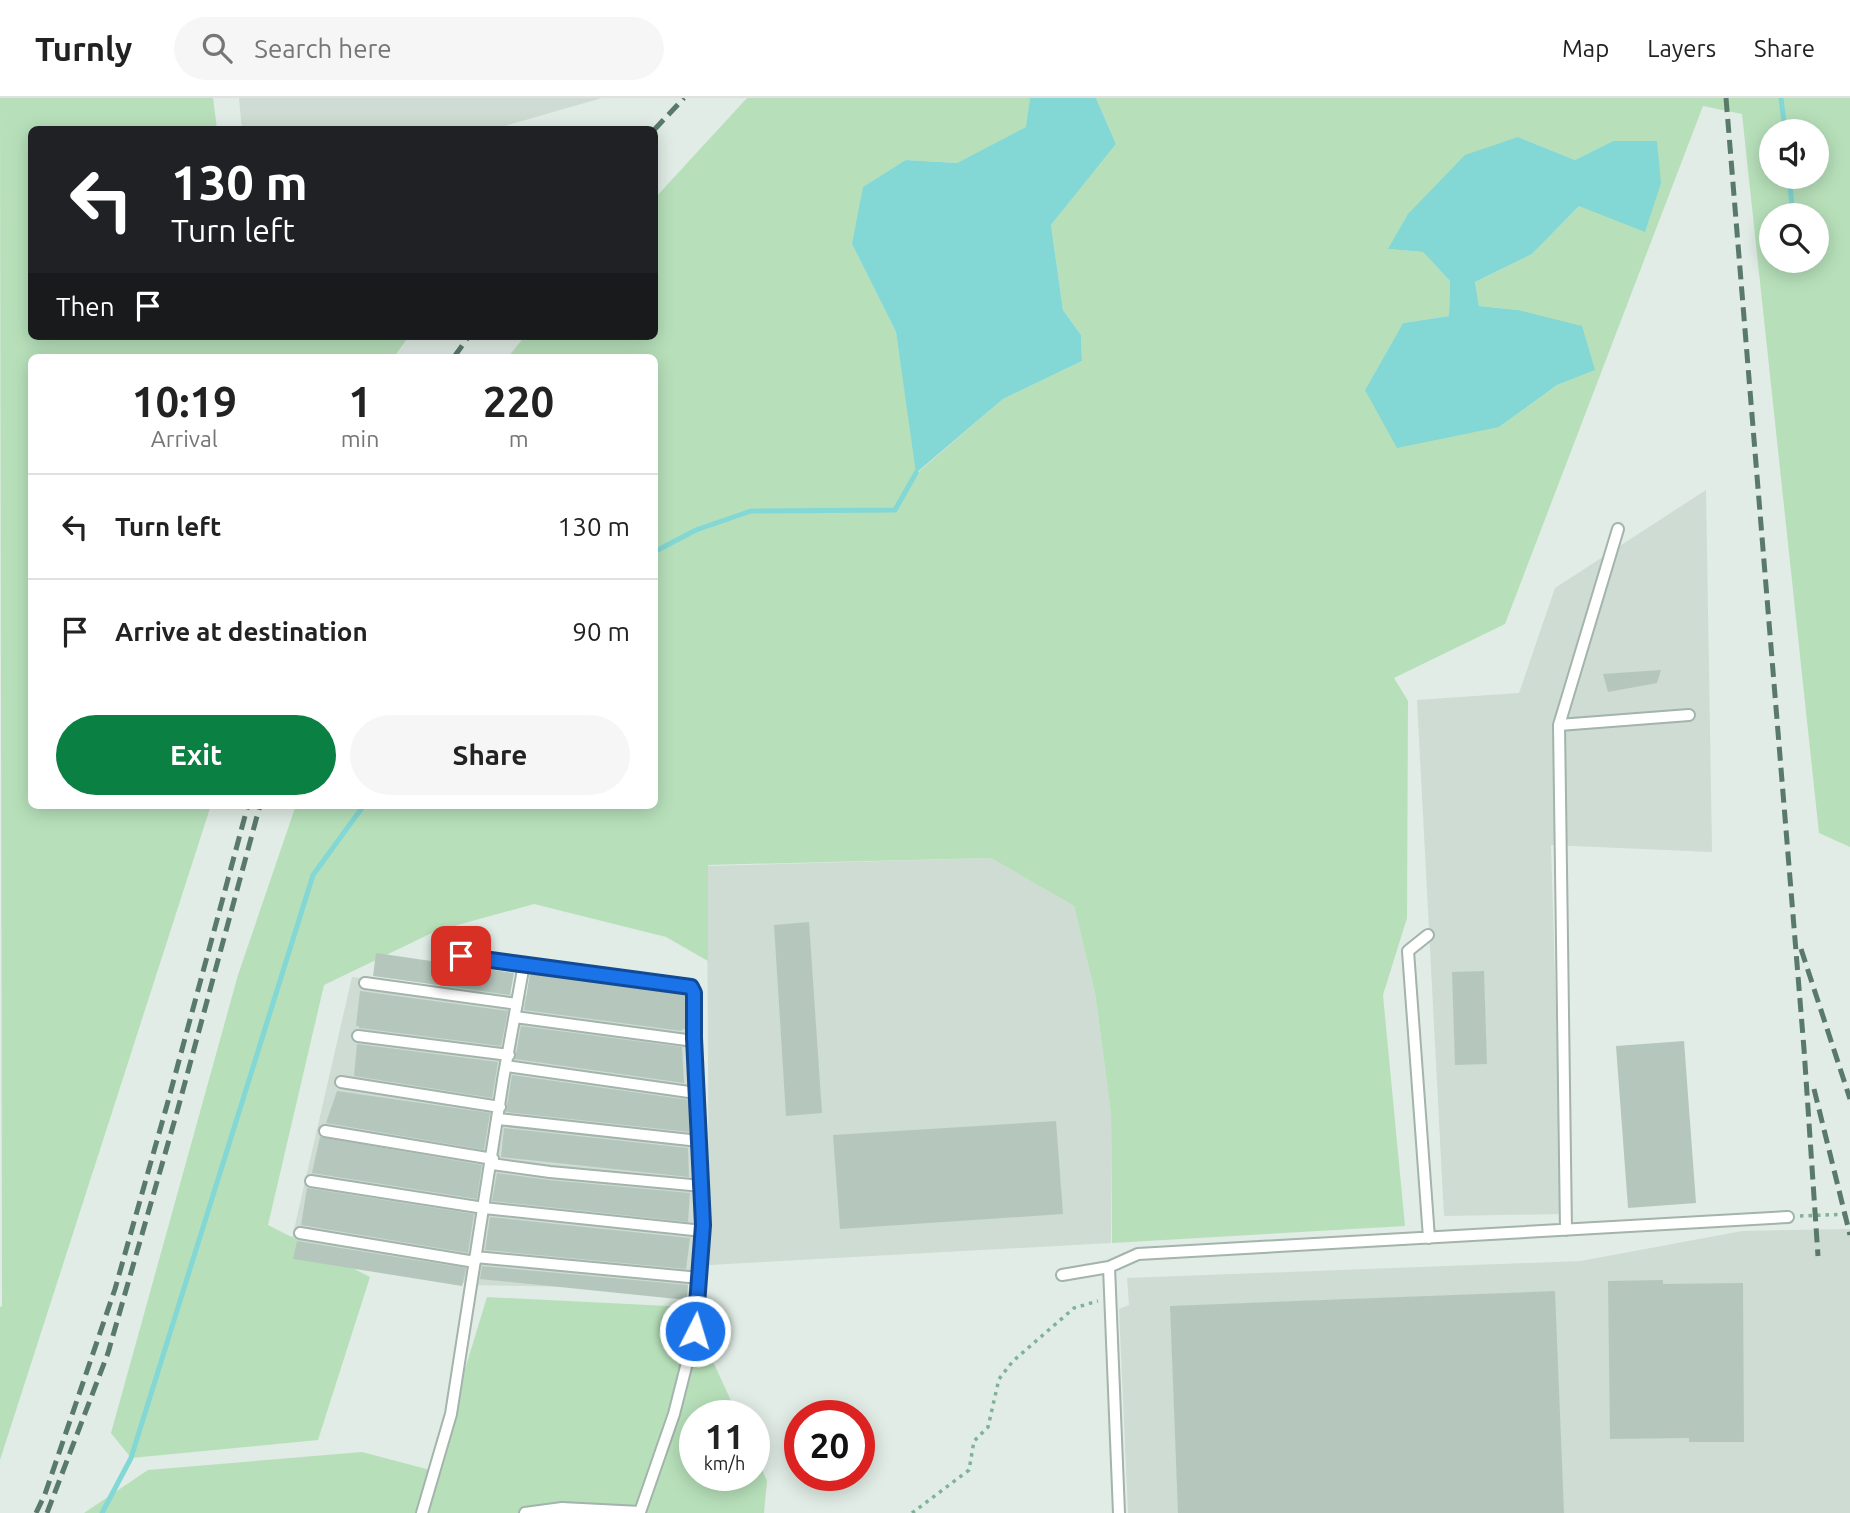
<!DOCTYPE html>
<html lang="en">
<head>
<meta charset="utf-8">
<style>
  body { margin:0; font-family:Ubuntu,sans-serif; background:#f6f6f6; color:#222; height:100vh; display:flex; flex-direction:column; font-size:26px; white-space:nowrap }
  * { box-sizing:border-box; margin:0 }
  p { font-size:23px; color:#767676 }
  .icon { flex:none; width:38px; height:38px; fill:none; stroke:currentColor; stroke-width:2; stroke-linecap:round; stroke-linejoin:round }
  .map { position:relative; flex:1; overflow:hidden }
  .side { position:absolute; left:28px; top:256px; width:630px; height:455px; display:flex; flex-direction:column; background:#fff; border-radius:10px; box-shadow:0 4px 18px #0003 }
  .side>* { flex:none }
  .banner { position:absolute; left:28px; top:28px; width:630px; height:214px; border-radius:10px; box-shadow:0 4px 18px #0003; background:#202124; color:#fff; overflow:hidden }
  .fabs { position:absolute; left:1759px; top:21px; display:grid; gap:14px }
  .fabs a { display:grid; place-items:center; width:70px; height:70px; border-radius:50%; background:#fff; box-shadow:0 4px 18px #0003; font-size:35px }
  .speed { position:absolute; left:679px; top:1302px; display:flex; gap:14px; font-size:35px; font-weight:700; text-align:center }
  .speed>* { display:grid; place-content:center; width:91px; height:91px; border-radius:50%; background:#fff; box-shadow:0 4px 18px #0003; line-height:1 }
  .speed small { font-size:18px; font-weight:400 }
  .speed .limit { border:10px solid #d22; background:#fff; color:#111 }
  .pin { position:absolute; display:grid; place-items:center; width:60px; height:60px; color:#fff; margin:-30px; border-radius:14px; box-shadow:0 4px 10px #0006 }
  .me { position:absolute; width:77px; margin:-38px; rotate:5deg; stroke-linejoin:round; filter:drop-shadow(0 0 5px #0008) }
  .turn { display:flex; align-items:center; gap:24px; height:147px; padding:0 28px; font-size:32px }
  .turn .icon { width:91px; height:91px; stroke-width:2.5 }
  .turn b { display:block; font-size:49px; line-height:60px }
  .then { display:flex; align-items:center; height:66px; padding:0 28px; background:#0003; gap:14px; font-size:26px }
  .eta { display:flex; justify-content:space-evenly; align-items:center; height:119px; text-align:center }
  .eta b { font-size:42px; font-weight:600; line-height:49px }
  .primary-button { display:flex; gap:14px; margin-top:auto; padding:14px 28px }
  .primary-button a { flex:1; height:80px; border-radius:42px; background:#0b8043; color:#fff; font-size:28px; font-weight:600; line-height:80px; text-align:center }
  .primary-button a+a { background:#f6f6f6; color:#222 }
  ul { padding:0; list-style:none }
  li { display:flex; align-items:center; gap:21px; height:105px; padding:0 28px; border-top:2px solid #e0e0e0 }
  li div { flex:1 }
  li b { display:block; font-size:26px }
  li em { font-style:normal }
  header { display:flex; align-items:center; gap:42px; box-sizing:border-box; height:98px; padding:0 35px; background:#fff; border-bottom:2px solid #e0e0e0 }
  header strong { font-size:33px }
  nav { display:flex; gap:38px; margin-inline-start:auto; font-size:24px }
  .search { width:490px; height:63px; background:#f6f6f6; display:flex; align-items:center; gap:18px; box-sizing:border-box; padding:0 24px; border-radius:38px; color:#767676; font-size:26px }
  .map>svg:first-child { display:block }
  .built { fill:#cedcd3 }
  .green { fill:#b7e0ba; fill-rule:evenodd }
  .water { fill:#83d7d4 }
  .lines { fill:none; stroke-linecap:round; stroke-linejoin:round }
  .stream { stroke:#83d7d4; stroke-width:5 }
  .building { fill:#b5c7bd }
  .lane-casing { stroke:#a2b4ab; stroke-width:14 }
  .path { stroke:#7eb398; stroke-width:3.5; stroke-dasharray:3.5 5; stroke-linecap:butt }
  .lane { stroke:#fff; stroke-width:10 }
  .rail { stroke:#597a6b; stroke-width:5; stroke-dasharray:14 7; stroke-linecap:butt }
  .route-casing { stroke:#114b97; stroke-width:18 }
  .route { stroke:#1a73e8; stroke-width:12 }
</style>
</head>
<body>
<header>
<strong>Turnly</strong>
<div class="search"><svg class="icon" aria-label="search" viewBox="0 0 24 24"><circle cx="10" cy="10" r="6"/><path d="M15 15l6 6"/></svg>Search here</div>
<nav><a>Map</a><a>Layers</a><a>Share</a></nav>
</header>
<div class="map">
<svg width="1850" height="1415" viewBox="0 0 1850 1415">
  <rect width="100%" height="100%" fill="#e0ece5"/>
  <path class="built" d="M239,0H602L494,31L242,32Z
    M1706,392L1712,754L1551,747L1562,1116L1444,1118L1417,602L1519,595L1555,490Z
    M991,760L1074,808L1095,895L1111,1015V1145L709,1167L707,768Z
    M352,879L685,914L704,1166L685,1191L471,1187L290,1149Z
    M1850,1131V1415H1128L1119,1211L1129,1207L1127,1180L1581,1163L1742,1133Z"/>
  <path class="green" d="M0,0H213L217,31L32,32V238H409L394,259H32V707H211L0,1362V1209L2,1208Z
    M747,0H1030L1027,29L957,65L906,62L852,146L896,234L917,375L1003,301L1082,263L1081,237L1063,212L1051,127L1116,46L1096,0H1850V749L1819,735L1742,16L1703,8L1505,526L1394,580L1408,603L1407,820L1383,897L1405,1128L1112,1145L1111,1015L1095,895L1074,808L991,760L708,767V863L666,839L534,806L436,833L324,887L268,1127L370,1179L318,1342L131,1360L111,1335L238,877L296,707H654V259H508L525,238H654L655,100ZM1771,33H1816V79H1771ZM1518,39L1575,62L1613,43L1579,108L1532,156L1475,184L1479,208L1518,212L1594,272L1557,287L1499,329L1365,292L1403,225L1449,218L1450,183L1423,154L1389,151ZM1771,117H1816V163H1771Z
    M487,1199L688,1209L738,1318H695V1377H754V1354L767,1383L764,1415H84L148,1372L362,1354L434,1373Z"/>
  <path class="water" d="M1030,0H1096L1116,46L1051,127L1063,212L1081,237L1082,263L1003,301L916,375L896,234L852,146L863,89L906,62L957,65L1026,29Z
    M1518,39L1575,62L1613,43H1657L1661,85L1645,134L1579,108L1532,156L1475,184L1479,208L1518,212L1582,228L1595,272L1557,287L1499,329L1397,350L1365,292L1403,225L1449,218L1450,183L1423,154L1388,151L1408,116L1465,57Z"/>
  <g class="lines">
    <path class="stream" d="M1781,0L1785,33
      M1789,79L1793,117
      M654,454L696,432L751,413L895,412L916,375
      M102,1415L131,1360L313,777L364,707"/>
  </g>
  <path class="building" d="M1661,572L1657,585L1608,594L1603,576Z
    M809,824L822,1015L786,1018L774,827Z
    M376,855L514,875L510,897L373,878Z
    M1484,873L1487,966L1455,967L1452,874Z
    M530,875L686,897V932L682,931V933L524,912Z
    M360,893L508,913L501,948L359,930V928H356Z
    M521,928L682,949L684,985L515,961Z
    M1684,943L1696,1105L1628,1110L1616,948Z
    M357,946L498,964L492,1000L354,978Z
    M512,977L689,1002V1034L506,1014Z
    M337,993L490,1015L484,1052L326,1025Z
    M1056,1023L1063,1116L840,1131L833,1037Z
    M504,1030L688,1050L689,1079L501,1059Z
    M320,1039L482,1067L477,1101L312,1075Z
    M497,1075L549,1082L690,1095L688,1124L492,1103Z
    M307,1090L474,1116L468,1155L301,1127Z
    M490,1119L690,1140L686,1171L485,1152Z
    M297,1143L466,1170L464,1180L462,1188L293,1161Z
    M482,1168L688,1187L687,1202L480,1181Z
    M1663,1182V1186L1743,1185L1744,1344H1689V1340L1610,1341L1608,1183Z
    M1555,1193L1564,1415H1178L1170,1208Z"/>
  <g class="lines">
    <defs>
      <path id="lane" d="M1559,627L1618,431
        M1428,837L1408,853L1429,1140
        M441,856L688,887L694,895V940L703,1127L695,1233L674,1316L640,1414L562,1410L525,1415
        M365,885L517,906
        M515,919L694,943
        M358,938L509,957
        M506,968L696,995
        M341,984L500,1009
        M498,1021L699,1043
        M325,1033L493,1061
        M492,1066L550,1074L702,1088
        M311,1083L484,1110L703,1133
        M1566,1132L1559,627L1689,617
        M300,1135L475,1164
        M475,1159L700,1180
        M1109,1169L1119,1415
        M1062,1177L1109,1169L1138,1156L1788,1119
        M422,1415L451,1316L503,982L524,866"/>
    </defs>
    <use href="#lane" class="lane-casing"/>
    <path class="path" d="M1800,1118L1850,1116
      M912,1415L969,1372L974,1343L988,1329L999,1281L1013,1263L1074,1210L1098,1203"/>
    <use href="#lane" class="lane"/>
    <path class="rail" d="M1726,0L1804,951L1818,1158
      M654,32L684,0
      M454,259L469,238
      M1801,851L1850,1001
      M1814,991L1850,1137
      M36,1415L45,1396L115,1191L167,1007L248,707
      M47,1415L108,1255L177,1014L260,707"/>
  </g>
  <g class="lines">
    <defs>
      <path id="route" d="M461,858L691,889L694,895V940L703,1127L695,1233"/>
    </defs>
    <use href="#route" class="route-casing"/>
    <use href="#route" class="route"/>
  </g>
</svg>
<div class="fabs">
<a><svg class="icon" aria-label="sound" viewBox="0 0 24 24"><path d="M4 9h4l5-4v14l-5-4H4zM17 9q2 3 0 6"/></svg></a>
<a><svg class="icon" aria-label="search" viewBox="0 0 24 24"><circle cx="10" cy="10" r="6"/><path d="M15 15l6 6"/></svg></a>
</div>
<div class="speed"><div>11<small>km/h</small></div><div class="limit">20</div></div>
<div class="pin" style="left:461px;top:858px;background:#d93025"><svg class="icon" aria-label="arrive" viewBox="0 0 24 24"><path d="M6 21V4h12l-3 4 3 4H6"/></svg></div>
<svg class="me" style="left:695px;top:1233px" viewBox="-20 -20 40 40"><circle r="17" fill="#1a73e8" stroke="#fff" stroke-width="3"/><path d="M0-11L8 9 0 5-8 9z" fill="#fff"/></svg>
<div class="banner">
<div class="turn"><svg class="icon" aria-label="left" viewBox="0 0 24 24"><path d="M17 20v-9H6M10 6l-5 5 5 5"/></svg><div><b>130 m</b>Turn left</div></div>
<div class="then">Then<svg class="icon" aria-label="arrive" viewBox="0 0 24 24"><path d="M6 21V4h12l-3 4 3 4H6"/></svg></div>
</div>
<section class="side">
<div class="eta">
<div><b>10:19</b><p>Arrival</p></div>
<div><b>1</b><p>min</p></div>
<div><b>220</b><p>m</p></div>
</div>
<ul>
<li><svg class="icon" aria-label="left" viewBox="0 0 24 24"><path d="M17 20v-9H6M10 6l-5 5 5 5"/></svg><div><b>Turn left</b></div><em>130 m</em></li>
<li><svg class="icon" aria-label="arrive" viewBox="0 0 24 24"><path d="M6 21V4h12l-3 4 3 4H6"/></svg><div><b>Arrive at destination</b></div><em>90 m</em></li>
</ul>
<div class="primary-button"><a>Exit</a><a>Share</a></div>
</section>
</div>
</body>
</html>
